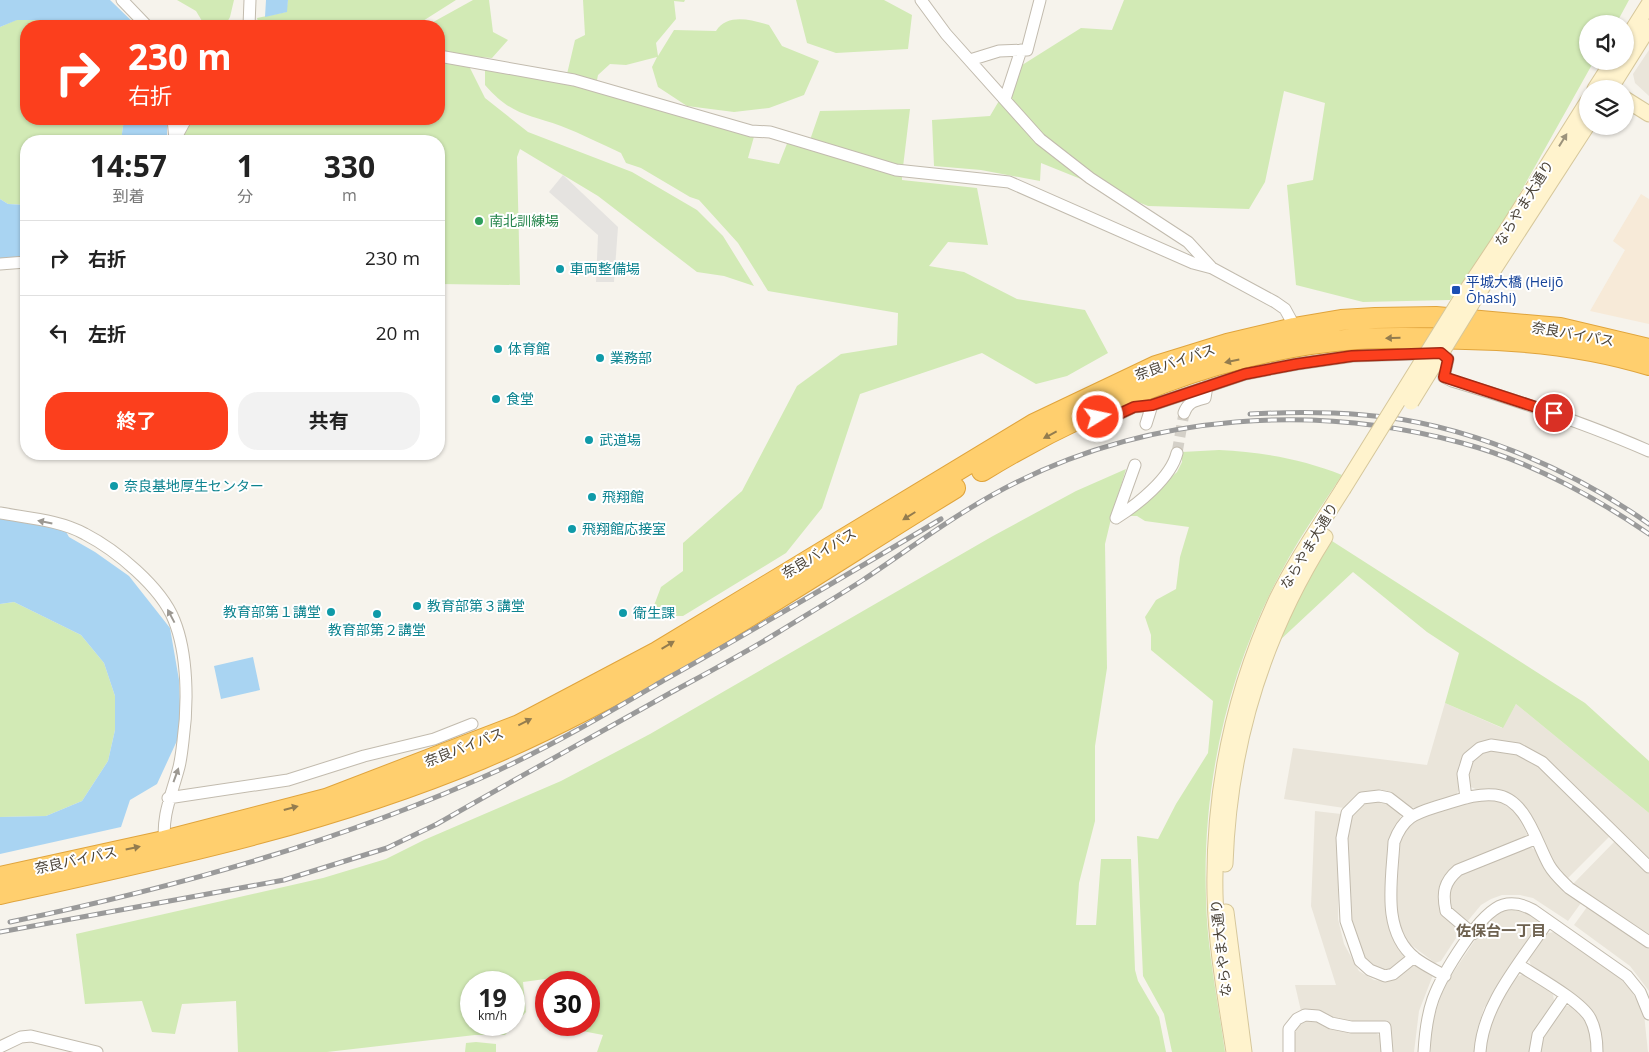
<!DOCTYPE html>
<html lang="ja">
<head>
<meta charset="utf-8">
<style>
  body { margin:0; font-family:"Open Sans","Noto Sans JP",sans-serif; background:#f2f2f2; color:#222; height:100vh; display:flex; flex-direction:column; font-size:19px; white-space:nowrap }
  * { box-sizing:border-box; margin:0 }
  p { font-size:16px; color:#767676 }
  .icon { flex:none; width:28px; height:28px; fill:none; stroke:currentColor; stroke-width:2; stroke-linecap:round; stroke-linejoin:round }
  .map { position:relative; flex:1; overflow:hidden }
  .drawer { position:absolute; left:20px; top:135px; width:425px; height:325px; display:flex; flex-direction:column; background:#fff; border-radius:20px; box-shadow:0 1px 4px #0004 }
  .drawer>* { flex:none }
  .hud { position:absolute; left:20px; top:20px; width:425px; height:105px; border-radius:20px; box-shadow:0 1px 4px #0004; background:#fc3f1d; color:#fff; overflow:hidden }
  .tools { position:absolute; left:1579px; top:15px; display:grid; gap:10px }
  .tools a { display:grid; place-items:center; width:55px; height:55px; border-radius:50%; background:#fff; box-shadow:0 1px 4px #0004; font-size:25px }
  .speed { position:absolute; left:460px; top:971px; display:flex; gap:10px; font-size:25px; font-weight:700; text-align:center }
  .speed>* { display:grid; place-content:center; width:65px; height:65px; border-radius:50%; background:#fff; box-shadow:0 1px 4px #0004; line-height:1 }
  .speed small { font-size:12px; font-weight:400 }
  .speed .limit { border:8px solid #d22; background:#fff; color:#111 }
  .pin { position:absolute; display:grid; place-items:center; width:42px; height:42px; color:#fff; margin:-21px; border:2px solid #fff; border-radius:50%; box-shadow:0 1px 5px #0007 }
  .me { position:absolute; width:55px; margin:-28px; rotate:80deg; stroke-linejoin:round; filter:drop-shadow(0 0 4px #0008) }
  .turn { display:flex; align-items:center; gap:18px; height:105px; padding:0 25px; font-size:22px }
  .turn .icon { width:65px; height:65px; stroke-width:2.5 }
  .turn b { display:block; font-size:35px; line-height:42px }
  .eta { display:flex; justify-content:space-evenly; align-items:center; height:85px; text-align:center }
  .eta b { font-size:30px; font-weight:700; line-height:35px }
  .action { display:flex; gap:10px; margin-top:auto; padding:10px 25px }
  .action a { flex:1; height:58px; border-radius:20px; background:#fc3f1d; color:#fff; font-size:20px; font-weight:700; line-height:58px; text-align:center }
  .action a+a { background:#f2f2f2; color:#222 }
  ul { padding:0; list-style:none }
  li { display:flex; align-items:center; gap:15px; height:75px; padding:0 25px; border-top:1px solid #e0e0e0 }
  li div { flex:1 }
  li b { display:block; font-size:19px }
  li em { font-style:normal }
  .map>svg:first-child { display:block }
  .residential { fill:#eae5da }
  .commercial { fill:#f7ead8 }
  .green { fill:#d2eab5; fill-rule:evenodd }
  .parking { fill:#e5e3e0 }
  .water { fill:#a9d4f2 }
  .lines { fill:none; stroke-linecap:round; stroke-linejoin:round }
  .street-tunnel { stroke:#d4d0c8; stroke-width:11; stroke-dasharray:11 5.5; stroke-linecap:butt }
  .street-casing { stroke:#c2bbae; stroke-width:13 }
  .secondary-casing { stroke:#d6c79b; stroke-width:17 }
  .highway-casing { stroke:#e0a43c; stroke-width:22 }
  .street { stroke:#fff; stroke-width:11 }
  .secondary { stroke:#fff3cd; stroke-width:15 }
  .highway { stroke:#ffcf6e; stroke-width:20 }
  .rail-casing { stroke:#9a9a9a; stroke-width:5 }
  .rail { stroke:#fff; stroke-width:3; stroke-dasharray:9; stroke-linecap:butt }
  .secondary-bridge-casing { stroke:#d6c79b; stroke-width:17; stroke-linecap:butt }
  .secondary-bridge { stroke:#fff3cd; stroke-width:15 }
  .oneway { fill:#9c937c }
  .oneway2 { fill:#937c4e }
  .oneway3 { fill:#9c9892 }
  .route-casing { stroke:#a42913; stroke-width:12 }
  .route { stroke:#fc3f1d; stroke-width:9 }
  .leisure-dot { fill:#2e9e5b; stroke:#fff; stroke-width:2 }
  .culture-dot { fill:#0f9aa8; stroke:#fff; stroke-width:2 }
  .transit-dot { fill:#1a4fb4; stroke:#fff; stroke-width:2 }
  .labels { text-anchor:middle; stroke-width:4; stroke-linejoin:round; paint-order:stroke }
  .street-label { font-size:14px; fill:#4b4439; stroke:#fff }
  .leisure-label { font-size:14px; fill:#27864d; stroke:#fff; text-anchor:start }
  .culture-label { font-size:14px; fill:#0d838f; stroke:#fff; text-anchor:start }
  .transit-label { font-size:14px; fill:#164399; stroke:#fff; text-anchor:start }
  .neighbourhood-label { font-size:15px; font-weight:bold; fill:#6e6250; stroke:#fff }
</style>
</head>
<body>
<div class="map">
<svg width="1649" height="1052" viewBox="0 0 1649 1052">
  <rect width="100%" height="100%" fill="#f6f3ec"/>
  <path class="residential" d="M1649,50V96L1635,83L1633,74Z
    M1445,703L1502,728L1516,704L1649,813V860L1540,755L1526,747L1504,741L1487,740L1470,748L1459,764L1457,776L1459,789L1456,796L1417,808L1409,807L1390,794L1344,808L1284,799L1293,748L1427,765Z
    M1494,750L1519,754L1537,765L1610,836L1567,879L1553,861L1531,816L1469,786L1467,775L1474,758L1480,753Z
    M1484,799L1500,802L1515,812L1527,834L1525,838L1451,869L1444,877L1438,895L1440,908L1447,919L1460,932L1441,961L1435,963L1410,944L1400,926L1396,909L1400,839L1411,823L1429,813Z
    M1375,801L1387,803L1401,813L1386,906L1404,952V958L1394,968L1385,971L1367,964L1348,914V825L1354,812L1364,804Z
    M1315,811L1341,814L1339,822L1338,919L1344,944L1359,971L1374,980L1386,981L1400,976L1411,965H1419L1433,975L1419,1011L1414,1052H1392L1390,1023H1350L1301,1011L1295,985H1336L1311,906Z
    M1615,841L1649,874V937L1573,884Z
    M1530,847L1535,850L1546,871L1566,892L1581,903L1568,921L1533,898L1520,895H1502L1491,899L1481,905L1466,923L1453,911L1448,896L1453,882L1459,875Z
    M1587,907L1649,949V991L1630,966L1574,925Z
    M1514,910L1524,912L1537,918L1539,928L1484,1008L1477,1030L1475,1052H1431V1028L1444,986L1490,918L1504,911Z
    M1555,932L1616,974L1631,990L1644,1014L1648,1052H1603L1601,1034L1531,966L1529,959L1547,933Z
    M1525,974L1553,994L1554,1001L1533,1034L1530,1052H1485V1041L1498,1004L1518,976Z
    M1564,1006H1570L1584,1019L1592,1034V1052H1540L1544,1034Z
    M1305,1020L1319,1021L1345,1032L1376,1033L1382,1037L1383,1052H1294L1293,1032Z"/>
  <path class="commercial" d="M1641,194L1649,199V324L1590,311L1625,250L1613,241Z"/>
  <path class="green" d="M177,0H234L230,17L225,26H200L202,21L196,11Z
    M288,0H456L415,26H259L257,18L286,12Z
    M473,0H489L493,32L508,40L492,58L439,54V26H426Z
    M583,0H685L684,2L674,1L676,19L656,43L658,56L674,30L716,31C728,13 751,20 769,25L782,46L819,61L804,95L769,108L734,112L687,106L658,87L652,67L657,57L626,65L610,64L598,75L597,80L567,74L575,40L585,35Z
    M796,0H884L912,15L908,49L836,53L807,43Z
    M1124,0H1629L1616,24H1588V61H1594L1500,229L1450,300L1363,302L1296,285L1287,185L1313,180L1325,103L1284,91L1265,182L1249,209L1148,206L1041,163L1040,181L981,170L934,166L932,120L990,116L1019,67L1081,28L1112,30Z
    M16,20H58L72,26H26V119H124L121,141H26V205L8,204L0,199V27Z
    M439,60L469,66L485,98L528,132L632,172L697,210L723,236L754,286L724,276L697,272L598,196L520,149L517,157L520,285L439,284V141H181L189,119H439Z
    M485,68L538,76L755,133L748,158L779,164L788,141L902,172V180L977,188L988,245L948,242L929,266L964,272L1017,299L1085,310L1108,353L1067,376L1036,384L982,353L860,394L822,508L786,553L683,616H650L661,587L683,571V543L742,491L797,386L841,354L897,345L898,313L768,291L738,243L699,200L690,197L641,168L626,163L621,153C601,144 582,134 561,126C527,114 511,115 485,85Z
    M910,109L903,167L810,140L820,111Z
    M1219,450C1261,452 1302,459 1342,475C1321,507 1298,539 1280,574C1227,673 1202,786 1206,898C1207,950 1218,1001 1225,1052H1172L1164,1014L1143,976L1137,836L1158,839L1176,804L1208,753L1213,701L1151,650V635L1145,617L1156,600L1176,589L1180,557L1189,527L1145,521L1137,516H1128L1177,472L1182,462V452Z
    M1126,469L1111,519L1105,544L1107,668L1095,746V821L1079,883L1076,925H1096L1101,859H1131L1135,970L1138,981L1159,1017L1166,1052H597L603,1035L572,1029L571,1025H589V982H562L560,977L523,982L526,1012L505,1035H475L327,1052H238L236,1001L182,1004L175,1034L152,1032L142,1001L85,1004L76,934L323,878L386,859L424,840L561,781L650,734L993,536L1076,491ZM471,982H514V1025H471Z
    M1332,541L1585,703L1649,761V813L1516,704L1503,728L1445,703L1459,653L1427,632L1353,572L1279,641L1304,586Z
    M14,602L81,635L104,663L115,696V730L108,761L82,801L46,816L0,817V604Z
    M476,1042L496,1044V1052H465L466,1043Z"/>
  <path class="parking" d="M563,175L618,227L614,282H596L598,235L549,192Z"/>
  <path class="water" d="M0,0H110L137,26H72L57,20H17L0,27Z
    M266,0H288L287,12L265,17Z
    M124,119H167V141H121Z
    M0,199L8,204L26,205V256L0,259Z
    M0,518L33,523L65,530L69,537L95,552L129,576L170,628L179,680L181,732L157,784L130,800L121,827L0,854V817L46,816L82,801L108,761L115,730V696L104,663L81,635L14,602L0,604Z
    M253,657L260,690L221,699L214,666Z"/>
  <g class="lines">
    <path class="street-tunnel" d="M1177,453L1184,413"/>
    <defs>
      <path id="street" d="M122,0L147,26
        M921,0L946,34L1040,139L1090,178L1188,242L1211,267
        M249,26L250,0
        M439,56L574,80L751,131L770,132L896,170L1009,182L1193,263L1212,268L1275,302L1285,309L1291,320
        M970,60L999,51L1027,50L1040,0
        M1005,99L1021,50
        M173,119L175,139
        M174,141L186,119
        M0,264L26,262
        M1184,413C1188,402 1194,401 1205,398L1207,386
        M1091,416L1109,419L1134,407L1152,405L1245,374L1297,364L1353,356L1441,353L1448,359L1444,377L1452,381C1519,401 1585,423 1649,451
        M1146,424L1152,405
        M0,513C27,518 60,520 85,534C116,550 161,587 174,620C188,654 188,705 183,741C182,750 181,759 179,767C172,794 161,816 165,845
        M1116,518C1137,505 1171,478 1177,453
        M1116,518L1135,465
        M168,798L288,780L364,756L434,739L472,724
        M1466,798L1463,774L1468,758L1480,748L1491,745L1518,749L1542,762L1649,867
        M1411,815L1389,798L1379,796L1362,798L1347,813L1342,838L1346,921L1360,961L1370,970L1385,976L1393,974L1414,957
        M1473,934L1446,911C1442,893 1444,882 1458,870L1535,839
        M1519,965C1537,977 1581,1001 1590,1018C1596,1029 1597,1040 1597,1052
        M1445,976C1435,970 1424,965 1415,958C1381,931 1392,880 1394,842C1404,815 1417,813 1442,805C1459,800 1477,793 1495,795C1526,798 1536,842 1549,865C1554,874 1562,881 1569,888L1649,942
        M0,1047L21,1037L31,1036L97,1052
        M1289,1052V1029L1297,1019L1305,1015L1318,1016L1331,1023L1351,1027H1385L1387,1052
        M1424,1052C1425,1035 1427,1016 1433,999C1442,975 1479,912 1503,905C1514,902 1524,905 1533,910L1627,976L1640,992L1649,1014
        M1480,1052C1483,1003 1522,961 1548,921
        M1535,1052L1538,1035L1565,996"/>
      <path id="secondary" d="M1625,42L1649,4
        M1595,89L1613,61
        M1610,89L1649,27
        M1625,99L1649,114
        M1461,299L1505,233L1588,101
        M1472,303L1588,124
        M1225,864C1229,746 1262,637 1325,537
        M1226,912L1244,1052
        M1234,1052C1226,1000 1216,947 1215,894C1213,793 1233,695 1275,603C1294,563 1319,527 1343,489"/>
      <path id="highway" d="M982,471C1092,404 1227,348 1357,339C1393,337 1430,338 1466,339C1528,340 1590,347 1649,365
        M0,877L164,841L326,799L519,725L657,652L1034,424L1156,366L1227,344L1294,328L1341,320L1375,318L1436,317L1560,328L1649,349
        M0,894C163,858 326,824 481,759C649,688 800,583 955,488"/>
    </defs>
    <use href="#street" class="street-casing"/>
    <use href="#secondary" class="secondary-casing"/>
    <use href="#highway" class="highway-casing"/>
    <use href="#street" class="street"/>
    <use href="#secondary" class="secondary"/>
    <use href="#highway" class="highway"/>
    <defs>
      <path id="rail" d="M1250,414C1288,412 1327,412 1364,415C1462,422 1570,468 1649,524
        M10,922C177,887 343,841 499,770C557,743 611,711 666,679C759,627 850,573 941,519
        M0,932L284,880L387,848L437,824C515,779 594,736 672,692C707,673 743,654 777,633C806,615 835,598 863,580C914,546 962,509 1017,482C1154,414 1315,403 1462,443C1529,461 1592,495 1649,534"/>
    </defs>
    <use href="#rail" class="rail-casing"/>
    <use href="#rail" class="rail"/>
    <defs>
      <path id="secondary-bridge" d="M1411,402L1472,303
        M1343,489L1461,299"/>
    </defs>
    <use href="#secondary-bridge" class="secondary-bridge-casing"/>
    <use href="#secondary-bridge" class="secondary-bridge"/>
  </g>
  <defs><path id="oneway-solid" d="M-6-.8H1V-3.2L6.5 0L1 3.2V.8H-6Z" transform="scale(1.25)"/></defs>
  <use class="oneway" href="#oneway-solid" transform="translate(1563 140) rotate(-58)"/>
  <g class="oneway2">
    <use href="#oneway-solid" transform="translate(1393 338) rotate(178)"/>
    <use href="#oneway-solid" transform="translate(1232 361) rotate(168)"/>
    <use href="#oneway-solid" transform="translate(1050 435) rotate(152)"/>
    <use href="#oneway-solid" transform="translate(909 516) rotate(148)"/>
    <use href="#oneway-solid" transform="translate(668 645) rotate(-31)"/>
    <use href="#oneway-solid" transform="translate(525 722) rotate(-27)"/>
    <use href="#oneway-solid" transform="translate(291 808) rotate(-15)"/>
    <use href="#oneway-solid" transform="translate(133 848) rotate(-12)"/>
  </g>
  <g class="oneway3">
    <use href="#oneway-solid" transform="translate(45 522) rotate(-169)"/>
    <use href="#oneway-solid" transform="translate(171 616) rotate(-118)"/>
    <use href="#oneway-solid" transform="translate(176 775) rotate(-70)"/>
  </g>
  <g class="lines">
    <defs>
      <path id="route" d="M1098,417L1108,419L1134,407L1152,405L1245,374L1297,364L1352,356L1441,353L1448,359L1444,377L1554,413"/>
    </defs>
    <use href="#route" class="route-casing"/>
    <use href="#route" class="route"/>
  </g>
  <circle class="leisure-dot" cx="479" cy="221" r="5"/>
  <g class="culture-dot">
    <circle cx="560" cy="269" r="5"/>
    <circle cx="498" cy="349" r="5"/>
    <circle cx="600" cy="358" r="5"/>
    <circle cx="496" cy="399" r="5"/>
    <circle cx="589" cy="440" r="5"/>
    <circle cx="114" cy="486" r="5"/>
    <circle cx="592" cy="497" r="5"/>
    <circle cx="572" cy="529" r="5"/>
    <circle cx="417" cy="606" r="5"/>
    <circle cx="331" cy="612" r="5"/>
    <circle cx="623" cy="613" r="5"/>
    <circle cx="377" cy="614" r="5"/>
  </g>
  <rect class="transit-dot" x="1451" y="285" width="10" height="10" rx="2.5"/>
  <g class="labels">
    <g class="street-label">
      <text transform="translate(1524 203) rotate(-58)" y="5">ならやま大通り</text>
      <text transform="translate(1573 334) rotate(10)" y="5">奈良バイパス</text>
      <text transform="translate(1175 362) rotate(-19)" y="5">奈良バイパス</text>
      <text transform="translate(1309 546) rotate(-59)" y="5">ならやま大通り</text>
      <text transform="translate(819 553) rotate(-31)" y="5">奈良バイパス</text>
      <text transform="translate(464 747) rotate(-21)" y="5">奈良バイパス</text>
      <text transform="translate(76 860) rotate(-12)" y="5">奈良バイパス</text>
      <text transform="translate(1221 948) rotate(-96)" y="5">ならやま大通り</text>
    </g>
    <g class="leisure-label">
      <text x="489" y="226">南北訓練場</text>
    </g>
    <g class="culture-label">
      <text x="570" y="274">車両整備場</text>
      <text x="508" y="354">体育館</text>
      <text x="610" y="363">業務部</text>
      <text x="506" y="404">食堂</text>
      <text x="599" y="445">武道場</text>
      <text x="124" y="491">奈良基地厚生センター</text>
      <text x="602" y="502">飛翔館</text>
      <text x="582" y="534">飛翔館応接室</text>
      <text x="427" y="611">教育部第３講堂</text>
      <text x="321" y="617" text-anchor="end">教育部第１講堂</text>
      <text x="633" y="618">衛生課</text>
      <text x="377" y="635" text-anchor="middle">教育部第２講堂</text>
    </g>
    <g class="transit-label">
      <text x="1466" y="287">平城大橋 (Heijō<tspan x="1466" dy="16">Ōhashi)</tspan></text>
    </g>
    <g class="neighbourhood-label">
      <text x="1501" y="936">佐保台一丁目</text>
    </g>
  </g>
</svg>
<div class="tools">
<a><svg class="icon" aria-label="sound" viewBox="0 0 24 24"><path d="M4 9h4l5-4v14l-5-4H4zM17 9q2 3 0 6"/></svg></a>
<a><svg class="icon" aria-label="layers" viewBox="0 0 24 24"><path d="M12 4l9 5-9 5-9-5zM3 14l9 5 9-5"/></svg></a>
</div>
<div class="speed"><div>19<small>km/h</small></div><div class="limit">30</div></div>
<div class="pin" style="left:1554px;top:413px;background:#d93025"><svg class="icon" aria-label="arrive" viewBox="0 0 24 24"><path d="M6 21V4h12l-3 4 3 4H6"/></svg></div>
<svg class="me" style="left:1098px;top:417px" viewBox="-20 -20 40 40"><circle r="17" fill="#fc3f1d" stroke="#fff" stroke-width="3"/><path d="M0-11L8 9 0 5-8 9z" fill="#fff"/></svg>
<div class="hud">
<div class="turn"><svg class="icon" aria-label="right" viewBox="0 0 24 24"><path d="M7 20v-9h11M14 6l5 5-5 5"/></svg><div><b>230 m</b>右折</div></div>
</div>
<section class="drawer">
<div class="eta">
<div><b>14:57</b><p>到着</p></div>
<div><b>1</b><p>分</p></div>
<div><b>330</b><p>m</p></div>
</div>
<ul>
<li><svg class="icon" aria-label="right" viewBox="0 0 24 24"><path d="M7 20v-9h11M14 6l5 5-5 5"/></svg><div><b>右折</b></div><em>230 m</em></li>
<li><svg class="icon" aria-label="left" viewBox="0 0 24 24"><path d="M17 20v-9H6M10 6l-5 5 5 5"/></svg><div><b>左折</b></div><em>20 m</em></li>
</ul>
<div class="action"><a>終了</a><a>共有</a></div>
</section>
</div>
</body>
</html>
